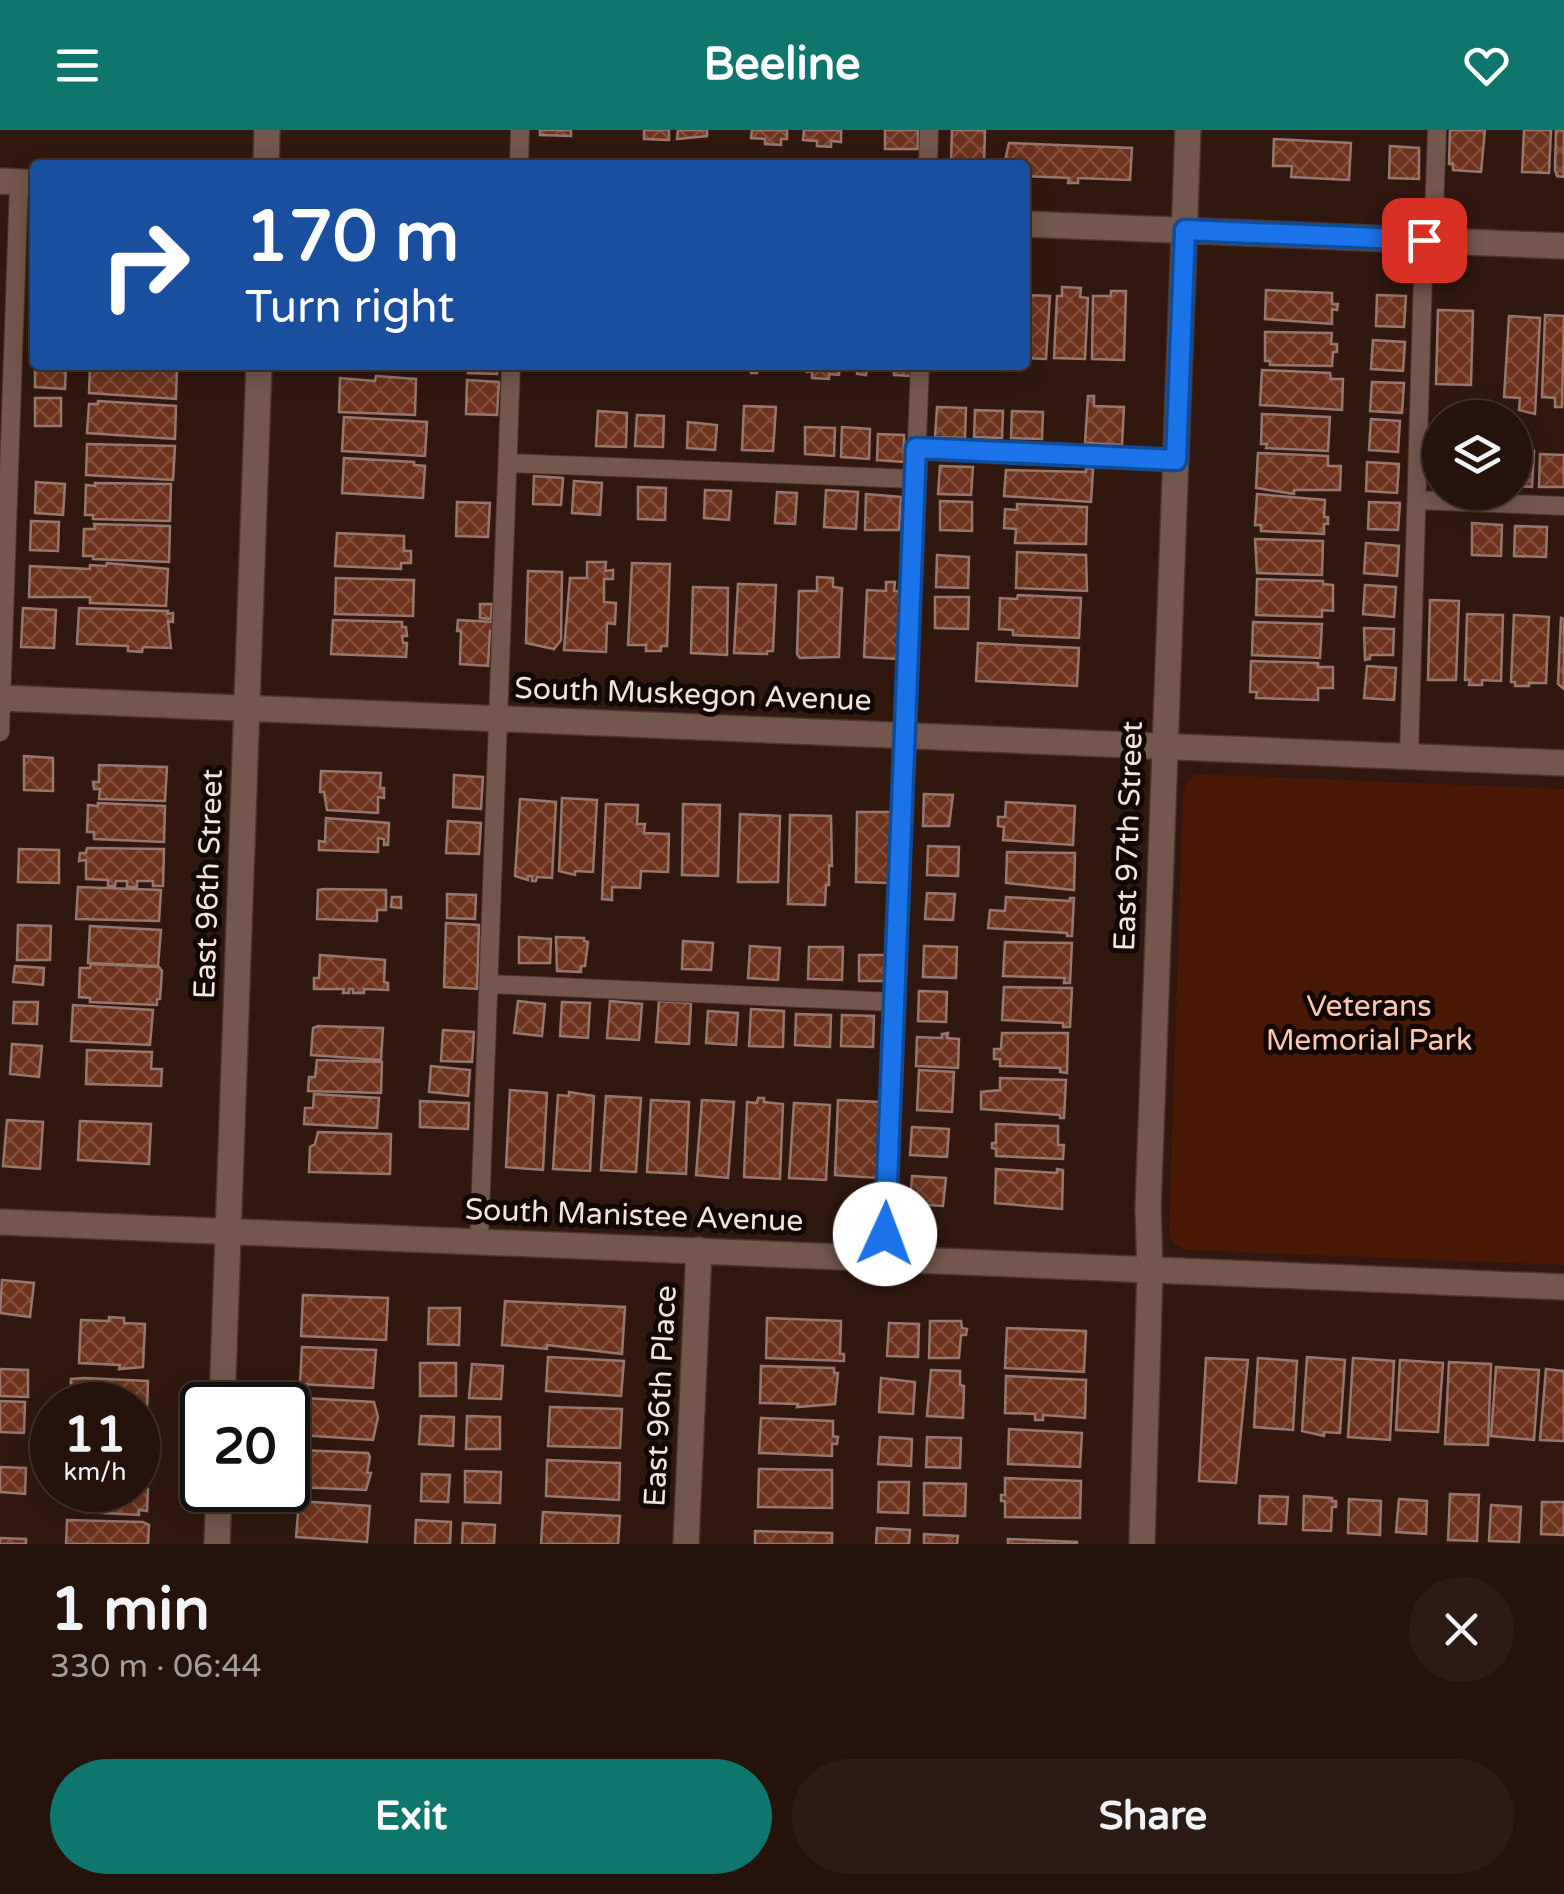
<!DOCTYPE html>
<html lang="en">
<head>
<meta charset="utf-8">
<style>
  body { margin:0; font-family:"Varela Round",sans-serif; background:#2c1b14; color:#f1f3f6; height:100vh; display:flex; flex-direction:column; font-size:38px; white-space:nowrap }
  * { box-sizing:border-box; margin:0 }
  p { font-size:32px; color:#a39e9d }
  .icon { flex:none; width:55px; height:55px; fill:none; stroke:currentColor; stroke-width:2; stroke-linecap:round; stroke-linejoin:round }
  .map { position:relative; height:1414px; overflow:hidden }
  .sheet { display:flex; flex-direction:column; background:#24120b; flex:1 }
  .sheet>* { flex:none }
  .banner { position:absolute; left:30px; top:30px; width:1000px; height:210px; border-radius:10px; box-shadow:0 5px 25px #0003,0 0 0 2px #41322c; background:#1a4fa0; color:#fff; overflow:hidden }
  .tools { position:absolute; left:1422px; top:270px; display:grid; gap:20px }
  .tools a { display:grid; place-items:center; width:110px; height:110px; border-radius:50%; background:#24120b; box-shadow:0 5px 25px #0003,0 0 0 2px #41322c; font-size:50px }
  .speed { position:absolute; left:30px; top:1252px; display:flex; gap:20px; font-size:50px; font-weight:700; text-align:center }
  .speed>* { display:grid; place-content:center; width:130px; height:130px; border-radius:50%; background:#24120b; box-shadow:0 5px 25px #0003,0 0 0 2px #41322c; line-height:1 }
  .speed small { font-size:25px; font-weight:400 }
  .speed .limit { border:5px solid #111; border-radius:15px; background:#fff; color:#111 }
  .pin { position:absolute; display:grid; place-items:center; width:85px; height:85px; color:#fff; margin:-42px; border-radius:20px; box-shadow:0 5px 15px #0006 }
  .me { position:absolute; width:110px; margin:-55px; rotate:2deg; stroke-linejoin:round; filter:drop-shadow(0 0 8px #0008) }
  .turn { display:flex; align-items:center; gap:35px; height:210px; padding:0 50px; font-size:45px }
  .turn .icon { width:130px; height:130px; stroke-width:2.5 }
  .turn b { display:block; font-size:70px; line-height:85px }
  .round { display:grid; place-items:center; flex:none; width:105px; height:105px; border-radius:52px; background:#2c1b14 }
  .head { display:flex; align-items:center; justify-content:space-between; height:170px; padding:0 50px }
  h1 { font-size:60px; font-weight:700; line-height:75px }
  .action { display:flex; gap:20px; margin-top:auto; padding:20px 50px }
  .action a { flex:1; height:115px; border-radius:60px; background:#0f766e; color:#fff; font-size:40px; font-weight:700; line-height:115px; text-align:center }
  .action a+a { background:#2c1b14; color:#f1f3f6 }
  header { display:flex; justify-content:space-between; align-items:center; height:130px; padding:0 50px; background:#0f766e; color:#fff; font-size:45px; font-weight:700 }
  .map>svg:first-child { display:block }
  .green { fill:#491905 }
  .building { fill:url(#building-cross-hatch); stroke:#96776c; stroke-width:2.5 }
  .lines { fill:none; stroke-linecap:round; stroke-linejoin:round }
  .lane-casing { stroke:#4b342c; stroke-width:20 }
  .street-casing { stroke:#4b342c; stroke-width:28 }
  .lane { stroke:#73574c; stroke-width:18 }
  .street { stroke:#73574c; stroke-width:25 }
  .route-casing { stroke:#114b97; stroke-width:25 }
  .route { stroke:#1a73e8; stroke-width:18 }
  .labels { text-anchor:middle; stroke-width:10; stroke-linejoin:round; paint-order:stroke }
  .street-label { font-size:30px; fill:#f4e2db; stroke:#110704 }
  .park-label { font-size:30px; fill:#ffc6b0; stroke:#110704 }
</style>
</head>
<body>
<header><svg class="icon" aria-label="menu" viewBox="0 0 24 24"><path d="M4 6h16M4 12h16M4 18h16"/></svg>Beeline<svg class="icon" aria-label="heart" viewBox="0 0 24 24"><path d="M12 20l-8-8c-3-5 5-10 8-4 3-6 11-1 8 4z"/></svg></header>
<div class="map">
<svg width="1564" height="1414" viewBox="0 0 1564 1414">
  <defs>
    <pattern id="building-cross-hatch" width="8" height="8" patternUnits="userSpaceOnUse" patternTransform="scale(2.5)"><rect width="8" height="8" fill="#6d321b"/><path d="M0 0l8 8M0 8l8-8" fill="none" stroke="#824f3c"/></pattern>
  </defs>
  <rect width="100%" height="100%" fill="#30180f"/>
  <path class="green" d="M1196,644L1564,659V1135L1187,1120L1176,1115L1169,1107L1183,666L1186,654Z"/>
  <path class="building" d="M540,0H571V6L540,5Z
    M644,0H669V10L644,9Z
    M678,0H707V6L677,9Z
    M752,0H787V9H781V15L765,14V9L751,8Z
    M804,0H841V12L831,11V17L817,16V11L803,10Z
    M885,0H918V19H885Z
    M952,0H985L984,33L951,32Z
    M1450,0H1485L1481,42L1453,40V34H1449Z
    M1524,0H1551L1549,43L1522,42Z
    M1556,0H1564V47L1557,46L1555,40Z
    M1274,9L1351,13L1349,50L1291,47L1292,36H1273Z
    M1009,13L1132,18L1130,50L1078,48V53H1068L1069,48L1025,46V35H1004Z
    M1390,16L1419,18V49L1389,48Z
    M1062,157L1081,158L1080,167L1088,168L1085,229L1054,228L1057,166H1062Z
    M1266,160L1332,163V174H1338L1337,180L1332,179V194L1265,189Z
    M1111,161H1126L1124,230L1092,229L1093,166H1111Z
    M1025,165L1050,166L1046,229L1025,228Z
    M1377,165L1406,166L1404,197L1376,196Z
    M1438,180L1473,181L1471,255L1436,254Z
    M1545,185L1564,186L1562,277H1555V268L1542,267Z
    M1509,186L1540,188L1535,284L1519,280L1520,268L1504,267Z
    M1265,202L1332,203L1331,214H1337V222H1333L1332,236L1270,235V231H1265Z
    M1373,210L1405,212L1403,241L1371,239Z
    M35,235H66L65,259L35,257Z
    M90,235H177L176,269L89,263Z
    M322,235H401V239L322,238Z
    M468,235H498L497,244L468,243Z
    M530,235H563V238H530Z
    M688,235H719V239L688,238Z
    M743,235H801V239L758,237L757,243H751V238H743Z
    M807,235H840L839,245L829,244V249L812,248V241L807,242Z
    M844,235H872V238L867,237L866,245L857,244V238H844Z
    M894,235H911V246L894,245Z
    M1262,240L1330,243L1331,249H1343L1342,280L1260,275Z
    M376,246L416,249L415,285L339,282L340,248L375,251Z
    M467,250L499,252L497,285L466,284Z
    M1372,252L1404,253L1402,283L1370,281Z
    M1088,266H1094V276L1124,277L1122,315L1085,313Z
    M35,268H61V296H35Z
    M98,271L176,276L175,309L87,303L89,274H98Z
    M744,276L776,277L773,321L742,320Z
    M937,277L966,278L965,308L935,307Z
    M975,280L1003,281L1002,308L974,307Z
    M598,281L627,283L626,317L596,316Z
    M1012,281L1043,282L1042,309L1011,308Z
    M1262,284L1330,287L1328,321L1266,318L1267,314H1261Z
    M637,285L664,286L663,317L635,316Z
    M344,287L427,292L425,326L342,321Z
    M1371,289L1400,291L1398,322L1369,320Z
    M688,292L717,295L715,320L687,318Z
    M805,297L835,298L834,326L805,324Z
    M842,297L870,299L869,329L841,327Z
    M878,304L904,305V332L877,330Z
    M87,314L175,316L173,350L86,345Z
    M1515,320L1534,321L1532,357L1515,356Z
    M1258,323L1328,326V336H1341L1340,360H1294V364L1256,358Z
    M1540,324L1564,325V357H1539Z
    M344,328L414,332V335L425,336L423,368L342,363Z
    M1436,328H1440V357H1436Z
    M1367,332L1399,334L1397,363L1366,361Z
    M940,336L973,337L971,365L938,364Z
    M1086,338L1093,339L1091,372L1004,366L1006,340L1086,342Z
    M534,346L563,348L561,375L533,374Z
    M574,351L602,353L600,385L572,383Z
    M36,352L65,354L63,385L35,383Z
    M95,353L171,354L170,391L93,389V385H85L86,355L95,356Z
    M638,357L666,358L665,390L638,389Z
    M705,360L731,361L729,390L704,388Z
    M826,360L858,362L856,399L824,397Z
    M777,362L797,363L795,394L775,393Z
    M866,364L901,367L899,400H865Z
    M1257,364L1325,370L1324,387H1328V394H1324V404L1261,401V395H1255Z
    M940,371L972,372V401L940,400Z
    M457,372L490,373L488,407L456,406Z
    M1369,372L1400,373L1398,400L1368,399Z
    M1017,374L1087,377L1086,414L1015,413L1016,399L1004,398L1005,379L1017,380Z
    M31,391L59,392L58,421L30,420Z
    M1472,393L1502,395L1501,426L1472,425Z
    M94,394L170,396L169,432L93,429V426H83L84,399H95Z
    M1515,396L1547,397L1546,427L1514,426Z
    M337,403L404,406V421H411V433H401V439L335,436Z
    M1255,409L1323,411L1322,445L1257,443Z
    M1366,413L1399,416L1397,446L1364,443Z
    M1017,422L1086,425L1087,461L1016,458Z
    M937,425L969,427L968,458L936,457Z
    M587,432H606L605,441L613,440V449H604V472L616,473L615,494L607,493L606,522L564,520L570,448H587Z
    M107,433L168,439L166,476L90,473V467H29L30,436L90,439V435L106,436Z
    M632,433L670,434L667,516H661V521H646V515H628Z
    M528,441L562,442L561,510L554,519L526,513Z
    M817,447L833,448V457L842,458L839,527L800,528L797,524L799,461H817Z
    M336,448L414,450L413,486L335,484Z
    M1257,449L1323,451V454L1333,455V481L1322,480V487L1256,485Z
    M886,452H895L894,461H900L897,529L864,527L867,460L886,461Z
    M738,454L776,455L773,521H767V524L734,523Z
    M1365,455L1396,457L1394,487L1363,484Z
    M693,457L728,458L727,525L691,523Z
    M1018,465L1081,468L1079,508L1013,505V500L999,499L1000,468L1017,469Z
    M935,467H969L968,499L935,498Z
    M1430,470L1459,471L1456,550H1428Z
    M480,474H492L491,489L480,488Z
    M23,478L56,480L54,518L21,517Z
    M79,478L168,481L167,484L173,483V492L168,491L171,518L143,517L142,522L128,521V516L77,514Z
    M1467,484L1503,485L1501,551L1482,550V555H1469L1470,550H1465Z
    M1514,485L1549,487L1546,553H1529V556H1515V552H1511Z
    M1561,488L1564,489V559L1558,554Z
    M333,490L402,492V497H406L407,506H402L403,513H407L406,527L331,524Z
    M458,490L495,492V502L490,501L488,536L460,534L461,501H457Z
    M1253,492L1322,494L1320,528L1252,525Z
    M1364,498L1394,499L1393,525H1370V529L1365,530Z
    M978,513L1079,518L1077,556L976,551Z
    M1251,531L1318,533V537H1333V558H1318V570L1256,568L1257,562H1250Z
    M1367,536L1396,538L1394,570L1364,568Z
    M24,626L53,628V661L24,660Z
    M99,635L167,637L165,671L99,669L100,659H94L93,652H99Z
    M321,641L381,643L380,658H384V668L378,667V683L327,680L324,662H320Z
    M454,645L483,647L481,679L453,677Z
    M924,664L953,665L949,696H923Z
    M562,668L597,670L593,742L575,741V745L559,741Z
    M520,669L556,672L552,748L537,747L536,751H532V746H528V750L515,746Z
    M1006,672L1075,676L1073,715L1003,710L1004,697L998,696V687H1005Z
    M98,673L165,676L164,712L94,709V702H87L88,675L98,676Z
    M606,674L638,675L637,694H645L644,703L669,704L668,742L641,741L640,758L612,757V770L602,769Z
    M683,674L720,675L718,746L682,745Z
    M857,682H891L889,753L856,752Z
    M740,684L780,686L778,752H738Z
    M790,685L831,686L832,736L829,735V755H826L825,775L788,774Z
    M326,688L389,693L388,715H384V709L378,708V722L319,720V711L325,712Z
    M448,691L481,693L479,724L446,723Z
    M928,716L959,717L958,746L927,745Z
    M87,718L164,719L163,756H153V751H137V757H127V751H116L115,756H108V750L86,749V730L79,731L80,723H86Z
    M19,719L59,720V753L18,752Z
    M1007,722L1075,723L1074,760L1006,753Z
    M78,757L161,760L159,791L76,789Z
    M324,759L386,760V780H377V791L317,789L318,760Z
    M927,763L955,764L953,790L925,789Z
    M447,764L476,765L475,789L447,788Z
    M392,767H401V778L391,777Z
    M1006,767L1070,771V768H1074L1072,806H1067V803L988,798L990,780L1005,781Z
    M446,793L479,795L477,859L444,857Z
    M18,795L51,796L50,830H17Z
    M90,796L161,800L158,836L88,833Z
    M519,807L551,809L550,833H519Z
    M556,807L584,808V811L588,812L585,836H581V842L557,841Z
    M683,811L713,813L711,840L682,839Z
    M1005,812L1072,813L1070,853H1064L1065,848L1003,846Z
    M750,816L780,818L778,850L748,848Z
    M924,816L957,817L956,848L923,847Z
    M809,817H843L842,850L808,849Z
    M320,825L385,830L384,852L388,853V860L364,859V863H353V859H349V863H343L344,859H314V848H319Z
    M859,825H885V851H859Z
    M91,834L159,837L162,841L160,869H157V875L90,872V868L79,867L80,838H90Z
    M15,836L44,838L43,855L13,852Z
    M1004,857L1072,858L1070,897H1063V893L1002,890Z
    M919,861L947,862L946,892L918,891Z
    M518,871L545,874L542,906L514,903Z
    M610,871L642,874L639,910L607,908Z
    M659,871L691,873L689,914L656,912Z
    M14,872H38L37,894L13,893Z
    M562,872L590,873L588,908L560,906Z
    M73,875L153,880L150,915L71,911Z
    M751,879L784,881L783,917L749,916Z
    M708,881L738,883L736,915L706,913Z
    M796,884L831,885L830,917L795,915Z
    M842,885L874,886L873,917L841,916Z
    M318,896L383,898L381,930L311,925L313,898Z
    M443,900L474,902L472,932L441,931Z
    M948,903L947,908L959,909L958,938L916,936L917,907L942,908V904Z
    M1002,903H1068L1067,943L1060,942V938L1000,936V929H994V919H1001Z
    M12,914L42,916L39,947L10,944Z
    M87,920L152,922L151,939H162L161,956L86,954Z
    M317,930L382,932L381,963L308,961L309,947H315Z
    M431,936L470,940L468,966L429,962Z
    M919,940L954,942L952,982L917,980Z
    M1000,948L1066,950L1064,988H1060V985L981,979V962L1000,960Z
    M510,960L547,963L543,1040L506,1037Z
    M569,962L594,966L590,1041L553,1039L558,965L569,966Z
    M314,964L379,968L377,998L304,994L305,978H313Z
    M606,966L641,968L636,1042L601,1040Z
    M758,968H764V972L783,974L780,1049L744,1047L747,972L757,973Z
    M651,970L689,972L686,1044L647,1042Z
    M702,970L734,972L728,1048L696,1045Z
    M838,970L880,972L877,1048L835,1045Z
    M420,971L469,973L468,999L420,997Z
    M794,973L830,975L826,1050L789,1048Z
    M7,990L43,992L40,1039L3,1036Z
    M80,991L151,994L149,1034L78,1030Z
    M996,994L1058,996V1015H1064L1063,1029L996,1026V1019L992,1018V1013H996Z
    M912,997L949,999L947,1027L910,1025Z
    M318,1002L391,1004L390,1044L309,1042L310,1017L315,1014Z
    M996,1039L1057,1043V1039L1063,1040L1062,1079L995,1073Z
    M912,1046L946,1048L943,1076L910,1074Z
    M2,1150L34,1153L30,1187L0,1183Z
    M303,1165L388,1168L386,1210L301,1206Z
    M505,1171L625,1177L622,1224L547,1215V1219L502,1215Z
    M429,1178H460L459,1215L428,1214Z
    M109,1187L124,1188V1193L145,1194L143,1237L119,1239L120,1235L79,1233L81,1190L109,1191Z
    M767,1188L841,1191L840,1224H844V1231L766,1228Z
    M930,1191H961L962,1198L967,1199L966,1205H961L959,1228H929Z
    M889,1193L919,1194L918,1227L887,1226Z
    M1007,1198L1086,1201L1084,1242L1005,1238Z
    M302,1217L376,1220L373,1258L300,1254Z
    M548,1227L624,1231L621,1266L546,1261Z
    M1307,1227L1345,1230L1340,1303L1324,1302V1306L1302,1301Z
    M1206,1228L1248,1230L1236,1353L1199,1351Z
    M1258,1228L1297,1231L1293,1300L1254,1297Z
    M1353,1228L1394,1231L1390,1310L1348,1307Z
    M1400,1230L1443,1233L1438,1302L1396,1300Z
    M1449,1232L1491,1234L1488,1315L1445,1314Z
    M420,1233H456V1266H420Z
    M472,1234L503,1236L501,1269L469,1268Z
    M761,1236L834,1238V1243H838L835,1274L797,1277L798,1274L760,1273Z
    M1496,1237L1539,1240L1534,1310L1491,1306Z
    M0,1239L28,1240V1267L0,1266Z
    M1546,1239L1564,1241V1311L1540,1310Z
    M931,1240L960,1241V1255L964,1256L963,1288L927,1286Z
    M1006,1246L1086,1250L1085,1288L1043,1285V1290H1035V1284L1005,1283Z
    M85,1248L148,1251L147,1281H138V1275H70L71,1249Z
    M881,1248L915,1252L913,1284L879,1282Z
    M304,1268L374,1272L378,1287L373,1310L301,1305Z
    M0,1271L25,1272L24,1303L0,1302Z
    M550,1277L622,1279L620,1318L548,1316Z
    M138,1285L150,1286L148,1316L138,1315Z
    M421,1286L454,1287L453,1316L419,1314Z
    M467,1286L500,1287V1319H466Z
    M761,1288L833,1291V1306L838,1307L837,1314H832V1326L759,1323Z
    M1009,1299L1082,1303L1080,1337L1008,1334Z
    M880,1307L912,1309L911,1336L878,1334Z
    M927,1307L961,1308L960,1338L926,1337Z
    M138,1319L152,1323L151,1346H141L140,1350H138Z
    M299,1320L368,1323L370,1327L367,1343H371L366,1360L297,1357Z
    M547,1330L620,1333L619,1370L546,1366Z
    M0,1337L26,1338L25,1364L0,1362Z
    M759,1339L832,1340V1378L758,1377Z
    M465,1341L501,1342L500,1373L465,1372Z
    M422,1344L450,1345L448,1372L421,1371Z
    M1005,1348L1081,1351L1080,1388L1005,1387V1371H1001V1365H1005Z
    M879,1352H909L908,1383L878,1382Z
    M138,1353V1359H148L147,1381L139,1380V1385L85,1382L86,1360H138Z
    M924,1353L966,1354L965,1386L924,1385Z
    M1450,1364L1479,1365L1477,1411L1448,1410Z
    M1260,1366L1288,1367L1286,1394L1259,1393Z
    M1304,1366L1332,1368V1371H1336V1377H1332L1331,1401L1303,1400Z
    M1349,1369L1381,1371L1380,1405L1348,1403Z
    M1399,1369L1427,1371L1426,1404L1396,1402Z
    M299,1371L370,1376L367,1412L296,1407Z
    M1542,1372H1564V1405L1541,1404Z
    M1491,1375L1521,1377L1519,1412L1489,1411Z
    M543,1382L620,1386L618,1414H541Z
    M67,1390L143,1392L149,1395L148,1414H66Z
    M416,1390L451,1392L450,1414H415Z
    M463,1393L495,1395L494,1414H462Z
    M877,1398L910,1400L909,1414H876Z
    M755,1401L832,1403V1414H755Z
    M924,1404L958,1406L957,1414H924Z
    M0,1408L26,1409V1414H0Z
    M1008,1409L1077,1412V1414H1008Z"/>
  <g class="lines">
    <defs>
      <path id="lane" d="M519,35L520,0
        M928,35L929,0
        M1433,111L1437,0
        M916,319L1176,330
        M508,333L915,349
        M1417,370L1564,376
        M0,602L19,52
        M1409,626L1424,110
        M489,854L894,872
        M479,1111L511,235
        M884,1128L920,235"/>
      <path id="street" d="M266,35L267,0
        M0,51L35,53
        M1025,94L1564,116
        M0,568L1564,633
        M0,1092L1564,1157
        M222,1275L259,235
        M217,1414L219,1360
        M686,1414L699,1120
        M1142,1414L1150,1139L1148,1079L1188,0"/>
    </defs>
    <use href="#lane" class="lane-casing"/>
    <use href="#street" class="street-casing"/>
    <use href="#lane" class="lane"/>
    <use href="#street" class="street"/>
  </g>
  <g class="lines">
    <defs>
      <path id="route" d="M885,1104L916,318L1176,330L1185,100L1424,110"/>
    </defs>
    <use href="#route" class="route-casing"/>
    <use href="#route" class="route"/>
  </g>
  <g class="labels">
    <g class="street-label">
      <text transform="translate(693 564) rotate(2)" y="10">South Muskegon Avenue</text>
      <text transform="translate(1128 706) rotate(-88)" y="10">East 97th Street</text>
      <text transform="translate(208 754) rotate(-88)" y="10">East 96th Street</text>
      <text transform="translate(634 1085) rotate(2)" y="10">South Manistee Avenue</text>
      <text transform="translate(660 1266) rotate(-87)" y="10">East 96th Place</text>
    </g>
    <g class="park-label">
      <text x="1369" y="886">Veterans<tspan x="1369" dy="34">Memorial Park</tspan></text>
    </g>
  </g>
</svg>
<div class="tools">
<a><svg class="icon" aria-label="layers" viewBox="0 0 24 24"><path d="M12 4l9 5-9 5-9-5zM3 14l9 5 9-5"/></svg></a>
</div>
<div class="speed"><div>11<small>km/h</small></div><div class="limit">20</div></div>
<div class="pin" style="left:1424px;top:110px;background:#d93025"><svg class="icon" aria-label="arrive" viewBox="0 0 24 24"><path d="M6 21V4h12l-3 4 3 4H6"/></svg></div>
<svg class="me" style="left:885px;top:1104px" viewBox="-20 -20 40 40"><circle r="19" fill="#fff"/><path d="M0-13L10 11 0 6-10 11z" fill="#1a73e8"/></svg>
<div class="banner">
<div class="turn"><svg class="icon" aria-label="right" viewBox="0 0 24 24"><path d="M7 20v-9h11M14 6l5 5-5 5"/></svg><div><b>170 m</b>Turn right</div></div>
</div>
</div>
<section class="sheet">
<div class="head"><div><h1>1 min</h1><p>330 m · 06:44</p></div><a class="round"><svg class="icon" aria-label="close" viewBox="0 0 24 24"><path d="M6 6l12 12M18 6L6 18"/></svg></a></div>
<div class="action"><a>Exit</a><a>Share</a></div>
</section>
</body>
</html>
